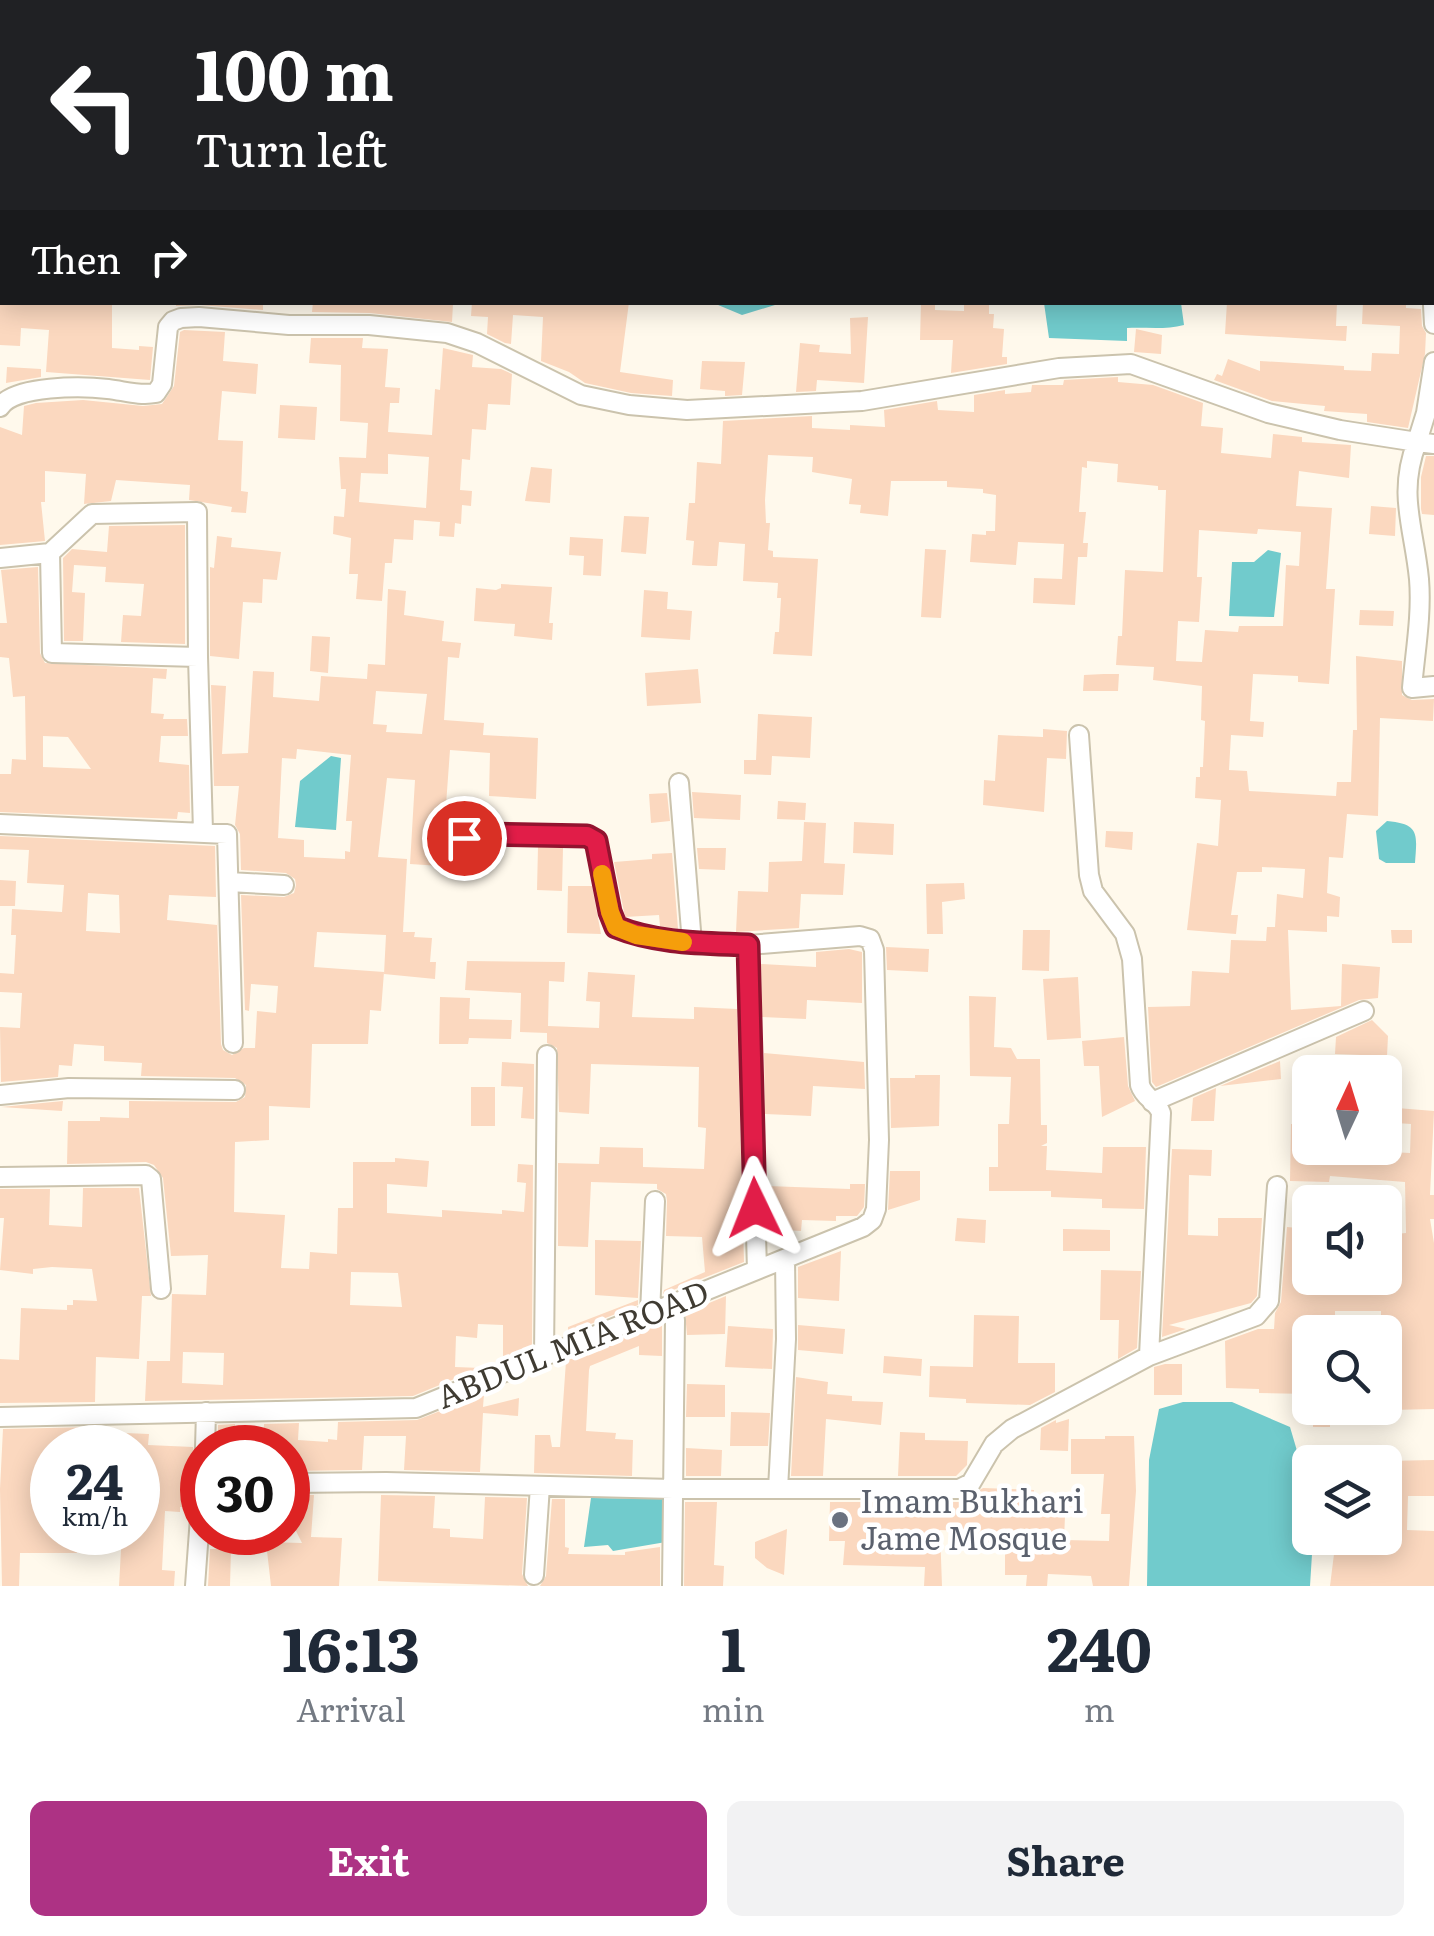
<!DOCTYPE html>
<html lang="en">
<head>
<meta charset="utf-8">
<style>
  body { margin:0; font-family:Literata,serif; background:#f2f2f3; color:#1f2937; height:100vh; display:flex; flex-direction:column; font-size:38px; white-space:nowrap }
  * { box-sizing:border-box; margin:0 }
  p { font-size:32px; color:#747a83 }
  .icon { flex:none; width:55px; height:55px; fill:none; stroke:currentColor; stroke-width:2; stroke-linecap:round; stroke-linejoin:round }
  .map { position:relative; height:1586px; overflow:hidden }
  .panel { display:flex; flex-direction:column; background:#fff; flex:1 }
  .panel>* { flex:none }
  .banner { position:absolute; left:0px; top:0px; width:1435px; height:305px; box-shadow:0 5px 25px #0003; background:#202124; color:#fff; overflow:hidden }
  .needle { width:65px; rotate:4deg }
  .controls { position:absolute; left:1292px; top:1055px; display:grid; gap:20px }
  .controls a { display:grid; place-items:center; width:110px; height:110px; border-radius:15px; background:#fff; box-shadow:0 5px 25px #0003; font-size:50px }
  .speed { position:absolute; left:30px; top:1425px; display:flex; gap:20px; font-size:50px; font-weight:700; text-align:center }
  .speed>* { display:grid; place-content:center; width:130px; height:130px; border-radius:50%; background:#fff; box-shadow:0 5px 25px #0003; line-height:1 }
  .speed small { font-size:25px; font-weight:400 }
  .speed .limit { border:15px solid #d22; background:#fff; color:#111 }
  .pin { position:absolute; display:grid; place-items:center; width:85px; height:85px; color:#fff; margin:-42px; border:5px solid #fff; border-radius:50%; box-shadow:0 2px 10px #0007 }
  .me { position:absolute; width:110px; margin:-55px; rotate:358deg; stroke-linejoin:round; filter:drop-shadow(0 0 8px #0008) }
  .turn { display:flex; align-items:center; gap:35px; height:210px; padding:0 30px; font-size:45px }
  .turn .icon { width:130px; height:130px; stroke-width:2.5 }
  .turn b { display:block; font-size:70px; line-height:85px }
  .then { display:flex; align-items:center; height:95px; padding:0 30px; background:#0003; gap:20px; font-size:38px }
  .eta { display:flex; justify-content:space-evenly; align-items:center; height:170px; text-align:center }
  .eta b { font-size:60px; font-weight:700; line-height:70px }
  .cta { display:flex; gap:20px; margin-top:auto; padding:20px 30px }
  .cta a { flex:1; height:115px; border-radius:15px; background:#ad3284; color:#fff; font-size:40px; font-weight:700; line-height:115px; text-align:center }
  .cta a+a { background:#f2f2f3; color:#1f2937 }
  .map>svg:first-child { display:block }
  .water { fill:#71cbcc }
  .building { fill:#fbd8bf; fill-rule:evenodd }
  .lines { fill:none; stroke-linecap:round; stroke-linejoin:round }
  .minor-casing { stroke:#cbc3ad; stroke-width:22 }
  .minor { stroke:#fff; stroke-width:18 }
  .route-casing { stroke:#92132f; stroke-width:25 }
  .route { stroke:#e11d48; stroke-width:18 }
  .slow { stroke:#f59e0b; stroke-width:18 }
  .worship-dot { fill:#6b7280; stroke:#fff; stroke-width:4 }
  .labels { text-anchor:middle; stroke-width:9; stroke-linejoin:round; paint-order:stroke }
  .street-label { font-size:32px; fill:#3f3b32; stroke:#fff }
  .worship-label { font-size:32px; fill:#5b616d; stroke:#fff; text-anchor:start }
</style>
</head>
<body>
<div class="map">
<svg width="1434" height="1586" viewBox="0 0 1434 1586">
  <rect width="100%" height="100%" fill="#fff9ec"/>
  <path class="water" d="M711,302H775V305L742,315Z
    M1044,303H1181L1184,325C1165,330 1147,327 1127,328V341L1049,338Z
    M1268,550L1281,553L1274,617L1229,616L1232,562H1254Z
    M331,756L341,758L336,830L295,827L300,781Z
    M1387,821C1420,824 1417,834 1415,863H1386L1379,859L1376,831Z
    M1183,1402H1232L1290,1427L1310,1495V1538H1313L1310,1586H1147L1149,1460L1159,1409Z
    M591,1498L667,1499L666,1542L613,1551L608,1545L584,1547Z"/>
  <path class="building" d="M0,302H112V348L139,350V346L153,347L150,380L46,372L49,330L21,328L20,346L0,345Z
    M176,302H263V310L200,305L176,306Z
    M313,302L453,304L452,322L370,313L312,312Z
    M472,302H629L620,372L673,380L672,396L631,393L585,383L569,372L541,361L543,317L513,315L511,344L505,343L487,334L488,317L471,316Z
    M921,302H935V310L964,311V302H989V314H994L993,328L1004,329L1002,357H1007V364L951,373L953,340H920Z
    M1227,302H1337L1336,326H1347L1346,341L1225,334Z
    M1363,302H1406V308L1421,309L1422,326L1426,333L1425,354L1408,428L1367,422V414L1324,411L1325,406L1272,401L1214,380L1217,374L1222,376L1228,359L1260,371V361L1344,366V370L1371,371L1372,353L1399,354L1400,326L1362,324Z
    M868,317L864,383L817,380L816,391L796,392L800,343L820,345L819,352L851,354L850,318Z
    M1136,329L1162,335L1161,354L1134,352Z
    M184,330L225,332L223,361L258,364L256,394L222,391L218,440L243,441L241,491L248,492L246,513L231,512L232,507L189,500L190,485L116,480L111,501L84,504L86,474L45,471V502H41L45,541L0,545V427L22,435L24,406L36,403L83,400L143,406L162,404L174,386L180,332Z
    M311,338H363L362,348L388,349L385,387L400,388L399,403H390L388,432L432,435L435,389L440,390L443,348L473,355L472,367L501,369L512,374L510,405L488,404L486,430L472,429L470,460L462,459L460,490L472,491L471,506L462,505L461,524L455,523L454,537L439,536L440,522L414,520L413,540L394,539L392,563H385L382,601L356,599L358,574H349L351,538L333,534L334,516L344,517L346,489H341L339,457L366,458L368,423L340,421L341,365L309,363ZM388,454L429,457L426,508L359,502L361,473L388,474Z
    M702,361L745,362L742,395L725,396V391L700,389Z
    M7,367L41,369V377L6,383Z
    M1118,377V382L1153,385L1203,403L1201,426L1223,428L1221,453L1271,458L1273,434L1302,437V442L1351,445L1349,478L1299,471L1296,506L1332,508L1326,589H1335L1329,684L1298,682V676L1253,674L1250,721L1264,722L1263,737L1231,735L1229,770L1247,771L1249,791L1336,796L1337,782H1351L1353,730H1357L1356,656L1402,661V695L1412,700L1434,699L1433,721L1380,718L1378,816L1347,814L1343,858L1329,857L1327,893L1340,897L1339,917L1327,916V932L1288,930L1291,1010L1341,1006L1342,964L1380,967L1378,998L1359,1000L1156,1087L1152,1082L1148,1007L1190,1006L1192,971L1229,973L1231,940L1266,941L1267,927H1275L1277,894L1303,898L1305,869L1262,867V872H1237L1231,915H1238L1236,934L1187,930L1197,843L1218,846L1221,800L1195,798L1196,777H1200V767H1203L1205,721L1201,720L1202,686L1153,680L1154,667L1116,665L1118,636H1122L1125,570L1163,572L1166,490H1158V486L1117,482L1118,464L1087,461V468L1082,467L1079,512H1086L1083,543H1088L1087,557H1078L1075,605L1033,603L1034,578L1062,579L1064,544L1018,542L1016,565L970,562L972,534L986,535V531H995L996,495L983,493V489L947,487V481H891L888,516L860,513L861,505L849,504L852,479L812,472L813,457L768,455L765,500L766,523H770L768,550L773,551V557L818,559L812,656L773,654L775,632H779L781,598H777L778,583L743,581L745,544L719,542L717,566H708L692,565L694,541L686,540L689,503H695L697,462L721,464L723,421L812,416V428L850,430V425L885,427L884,410L937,401L938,410L974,412V395L1005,390V394L1031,392L1032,385H1063L1064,380ZM1258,529L1301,532L1299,566L1286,565L1283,626H1239L1238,632L1205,630L1202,662L1176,661L1178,621L1199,622L1202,577H1197L1199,530L1257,534Z
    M280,405L317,407L315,440L278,438Z
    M1426,456H1434V515L1422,514L1421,509V477Z
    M531,467L552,469L550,503L525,501Z
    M1371,506L1396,508L1395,536L1369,534Z
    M624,516L649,517L646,554L621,552Z
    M185,525V644L121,642L123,615L141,616L144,584L105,582L106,567L74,565L72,592L85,593L83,641H64L63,558L72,549L107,552L109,526Z
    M217,536L232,538L231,547L281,552L277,580L263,579L262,603L243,602L239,659L210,656V567L214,568Z
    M570,537L603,539L601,576L583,575L584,556L569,555Z
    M925,549L946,550L941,618L921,617Z
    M38,567L40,653L45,663L167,669L166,679L153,678L151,713L164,714L163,719H187L188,736H161L159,762L189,765L190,813L178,812L177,819L0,812V774H11L12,759L26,760L25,696L13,697L9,658L0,657V623H7L1,570ZM43,736L68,737L91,769L43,767Z
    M501,584L552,587L549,623H553L552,640L514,636L515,624L474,621L476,588L496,590L501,588Z
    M388,589L406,591L404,615L444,621L442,641L461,643L459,658L448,657L444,720L484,723L483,735L538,738L536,799L489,796L490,753L450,750L446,805L469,806L468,824L455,830L442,829L440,866L410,864L415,780L387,778L378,857L407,859L403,932H415L414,937L432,938L430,962H436L435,979L384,974L386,935L317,932L314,967L384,972L381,1011L370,1010L368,1044H312L310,1108L269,1106V1140L235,1142L234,1212L285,1215L281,1268L309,1269L310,1252L337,1254L338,1208H353V1162H395V1158L429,1161L427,1187L387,1184V1213L442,1217V1210L502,1214V1210L524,1212L526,1183L517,1182L518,1164L533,1165L532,1348L503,1359V1325L478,1324L477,1338L456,1336L455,1367L481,1368L413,1396L145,1401L147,1361H170L172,1294L206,1295L208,1255L171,1256L163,1178L154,1165L146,1162L67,1164L68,1121H100V1117L129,1118V1101L236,1102L245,1097L246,1085L235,1078L141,1076L142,1063L104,1061V1046L74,1044L72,1066L59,1065L58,1077L1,1082L0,1027L20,1028L22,993L0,992V973L14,974L16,935H11L12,909L62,912L64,885L27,883L29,850L0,849V836L215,846L216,897L169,895L167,920L217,925V917L221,1044L223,1050L232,1055L244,1048H255L257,1011L276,1013L278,986L251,984L249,1011L245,1010L241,895L284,897L294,893L296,885L295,879L286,873L241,870L240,834L235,825L239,786H214L211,685L226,686L222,754L248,753L253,671L274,672L273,697L319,701L321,676L367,679L368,664L385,665ZM376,691L427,694L422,734L386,732L387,725L373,724ZM297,749L351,755L346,821H352L350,852L345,851V859L304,857V840L278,838L282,758L296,759ZM88,893L119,895L120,933L86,931ZM351,1272L398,1273L402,1307L350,1305ZM183,1352L224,1353L223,1385L182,1383Z
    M644,590L668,592L667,609L692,611L690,640L641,637Z
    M1360,610L1394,611L1393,626L1359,625Z
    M312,636L330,637L328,673L310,671Z
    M698,669L701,703L647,706L645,673Z
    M1104,674H1119L1118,691H1083L1084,675Z
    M758,714L812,717L810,758L772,756L771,775L744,774V760H756Z
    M1043,729L1067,731L1066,759L1047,758L1044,812L983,805L984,780L995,781L998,735L1043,737Z
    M692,792L741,795L740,820L694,818Z
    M667,793L670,821L651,823L649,794Z
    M778,801L806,803L805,820L777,819Z
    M804,822L826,823L824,863L845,864L843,895L801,894L799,928L736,932L738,891L768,892L769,862L802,861Z
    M854,822L894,824L893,855L853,853Z
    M1106,831L1133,832L1132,850L1105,847Z
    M538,847L563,848L562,891L537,890Z
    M697,848H726L725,870L699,869Z
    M672,853L678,929L660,926L659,915L625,917L614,862L652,859V854Z
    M0,880L16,881L15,906H0Z
    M964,883L965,899L942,902L943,934H927L926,884Z
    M568,886H592L601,934L567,933Z
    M1023,930H1050L1049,971L1022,970Z
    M1391,930H1412V943H1392Z
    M886,947L929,949L928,972L887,970Z
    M849,949L862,952V1003L807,1000L806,1019L762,1017L761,964L816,967V952Z
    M467,961L565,962L564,982L549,981L548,1026L599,1028L600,1002L586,1001L588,972L635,975L632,1017L694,1019V1007L737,1009L744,1262L663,1294L664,1290L705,1272L702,1237L666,1236L667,1201L666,1194L657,1189V1184L591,1182L588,1247L558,1246V1163L599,1164L600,1147L643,1148V1167L704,1169L706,1128L698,1127L699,1067L591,1064L589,1114L559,1112L557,1048L547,1043V1033L520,1032L521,993L465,990Z
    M1078,977L1081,1038L1047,1040L1043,979Z
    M969,996L996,997L994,1047L1011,1048L1017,1059H1040L1041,1125H1047V1143L1041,1146H1047L1046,1170L1102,1173L1103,1147H1146L1144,1209L1102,1208V1199L1051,1197V1191H989V1167H998V1124H1009L1011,1077L970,1076Z
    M440,997L470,998L469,1019L512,1020L511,1039L469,1038L468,1044H439Z
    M1372,1020L1388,1036L1387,1056L1335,1054L1336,1037Z
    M1124,1037L1128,1086L1135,1101L1102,1117L1099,1066H1084L1082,1041Z
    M764,1053L864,1062L865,1089L813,1086L811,1116L765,1114Z
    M1280,1061L1281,1079L1220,1086Z
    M502,1062L534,1064V1119L521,1118L523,1087L501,1086Z
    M915,1075H940L939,1126L891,1128L890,1078H915Z
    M471,1087H495V1126H471Z
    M1216,1088L1214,1121H1191L1193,1098Z
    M63,1101L62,1111L1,1107Z
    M1397,1108L1434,1111L1430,1195H1434V1219H1430L1434,1243V1409L1391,1410L1392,1384H1385V1332H1381V1311H1335V1322L1310,1321V1394L1259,1393V1389L1226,1388L1225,1341L1258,1329H1274L1275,1313L1281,1302L1287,1227L1298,1228L1297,1238L1310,1240V1278H1336V1281H1368V1278H1385V1235L1406,1233L1405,1182L1330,1176L1329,1182L1290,1181L1291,1124L1310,1125V1148L1410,1153L1411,1124L1396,1123Z
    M1172,1149L1212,1150L1211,1176L1189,1175L1188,1235L1218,1236V1218H1262L1257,1296L1251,1303L1169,1325L1186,1329L1162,1337Z
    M890,1171H920V1200L888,1210Z
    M850,1184H865L864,1207L857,1216H836V1221L802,1220L801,1231L768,1229L767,1186L850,1189Z
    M83,1188H139L151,1296H142L139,1359L96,1357L95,1402L0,1403V1359L19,1360L21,1308L67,1310V1305H73V1300L97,1301L92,1269L52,1267L33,1269V1274L0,1270L4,1218H0V1189H50L49,1225L82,1227Z
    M957,1218L986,1220L985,1243L955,1241Z
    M1063,1229L1110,1230V1251H1063Z
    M595,1240L641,1241L638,1298L595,1295Z
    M841,1251L839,1301L798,1298V1267Z
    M1101,1270L1141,1271L1137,1348L1118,1359L1119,1320H1100Z
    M726,1296L725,1334L687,1335L685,1313Z
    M638,1300V1305L568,1333V1327Z
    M974,1315L1019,1316L1018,1363H1055V1392L1030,1405L966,1403V1399L929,1397L930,1366L973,1367Z
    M662,1322V1356L639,1355V1346L590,1366L589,1370L586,1431L616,1433L615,1439L633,1440L632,1476L534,1473L535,1435H550L552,1447H560L566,1361Z
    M798,1325L845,1329L843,1354L798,1350Z
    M728,1326L773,1329L772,1369L725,1367Z
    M884,1356L922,1359L921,1376L883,1373Z
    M1165,1364H1182V1395H1154V1367Z
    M796,1377L828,1382L827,1394L852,1396V1401L883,1402L881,1425L826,1419L823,1476H791Z
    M687,1384L725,1385V1417H686Z
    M484,1394L483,1407L519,1398L518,1416L483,1413L480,1472L404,1470L406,1436H364L362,1470L288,1471V1448H263L264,1424L299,1423L298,1440L328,1442V1439L337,1440L338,1422L417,1420Z
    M1313,1408H1330V1427H1313Z
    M731,1412L770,1413L768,1446H730Z
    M1069,1419L1068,1451L1040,1450L1041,1428L1056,1420V1423Z
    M235,1424L234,1448H218V1425Z
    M94,1427L101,1428V1432L149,1434L148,1445L193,1447L195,1455L201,1459L200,1474H193L188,1507H180V1512L165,1511L162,1570L175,1571L174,1586H119L122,1532H138V1448H52V1532H78L77,1553H20L19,1586H2L0,1489L3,1429Z
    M900,1432L925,1433V1440L968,1441L967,1465L956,1476H898Z
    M1105,1436H1134L1136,1491L1129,1586H1093L1091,1576L1048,1574L1047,1586H1026L1027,1575H1005V1552H984L985,1532L940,1530L942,1586H924L925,1567L843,1565L845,1541H829L830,1502H959L983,1488L1034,1490L1032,1515L1065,1516L1064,1540L1109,1541L1110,1514H1101L1104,1474H1071V1439H1105Z
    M686,1448L722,1450L721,1476H686Z
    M1434,1460V1496H1408L1407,1530L1434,1531V1586H1330L1336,1538H1385L1386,1461Z
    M288,1495H314L311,1537L342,1538L339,1586H271L266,1542L302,1543L288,1515Z
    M381,1495L435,1496L433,1528L450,1529V1537L483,1539L485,1497L527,1498L522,1574L528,1586L378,1581Z
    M552,1499H565V1547L569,1548L568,1554L625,1555V1552L660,1547V1586H540L546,1576Z
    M685,1502H717L714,1565L724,1566L723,1586H684Z
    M787,1529L784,1575L767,1568L755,1558V1542Z
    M210,1549H231L230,1586H208Z"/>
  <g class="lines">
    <defs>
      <path id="minor" d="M1417,0V2
        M1432,287L1434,324
        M0,407C14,385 83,386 108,389C125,391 139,396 156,393L162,384L168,327L173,321L181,318L199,317L289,325H369L447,333L477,343L581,395L629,405L687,410L862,401L1059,368L1131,364L1268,413L1340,430L1417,442L1426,413L1434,362
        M1434,444L1417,442C1397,494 1414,527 1419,579C1422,615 1415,653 1412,688L1434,686
        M50,553L92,514L197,512L198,657
        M0,558L50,553L52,653L198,657L203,831
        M679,783L692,943
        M0,824L227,834L233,1043
        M464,838L486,833L587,836L596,841L610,913L616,927C658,944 704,943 748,945L757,1270
        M229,882L284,885
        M0,1095L69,1088L235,1090
        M1152,1102L1364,1011
        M0,1177L146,1175L151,1179L161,1289
        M650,1313L655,1201
        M544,1356L547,1055
        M1149,1356L1256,1316L1269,1301L1277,1186
        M0,1417L416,1408L863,1227L872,1220L876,1209L879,1140L874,950L870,939L860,936L748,945
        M205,1448L206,1412
        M288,1483L386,1482L673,1489H959L971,1483L994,1444L1012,1429L1149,1356L1161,1113C1157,1101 1144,1098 1140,1085L1132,959L1125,934L1093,891L1089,875L1079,735
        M778,1489L786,1339L785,1259
        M534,1575L540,1486
        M195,1586L202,1490
        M672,1586L675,1320"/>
    </defs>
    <use href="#minor" class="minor-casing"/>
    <use href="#minor" class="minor"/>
  </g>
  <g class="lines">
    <defs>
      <path id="route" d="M464,838L486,834L587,836L596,841L610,912L616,927C658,944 704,943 748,945L755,1208"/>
    </defs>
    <use href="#route" class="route-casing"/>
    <use href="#route" class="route"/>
    <path class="slow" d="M602,874L610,912L616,927L636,935L683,942"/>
  </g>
  <circle class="worship-dot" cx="840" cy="1520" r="10"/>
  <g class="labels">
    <g class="street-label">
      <text transform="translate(573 1345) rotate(-22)" y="11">ABDUL MIA ROAD</text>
    </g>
    <g class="worship-label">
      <text x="860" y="1513">Imam Bukhari<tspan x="860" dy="37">Jame Mosque</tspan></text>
    </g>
  </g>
</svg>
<div class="controls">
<a><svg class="needle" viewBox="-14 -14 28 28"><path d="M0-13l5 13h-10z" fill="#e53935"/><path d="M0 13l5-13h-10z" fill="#747a83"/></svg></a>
<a><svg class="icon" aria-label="sound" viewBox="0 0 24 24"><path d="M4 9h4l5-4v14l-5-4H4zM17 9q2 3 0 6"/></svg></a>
<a><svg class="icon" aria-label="search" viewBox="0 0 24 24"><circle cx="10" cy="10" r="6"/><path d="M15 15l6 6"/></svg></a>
<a><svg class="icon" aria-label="layers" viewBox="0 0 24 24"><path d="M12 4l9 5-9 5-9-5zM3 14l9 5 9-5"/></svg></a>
</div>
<div class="speed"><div>24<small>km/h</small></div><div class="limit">30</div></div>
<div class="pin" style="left:464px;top:838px;background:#d93025"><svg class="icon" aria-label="arrive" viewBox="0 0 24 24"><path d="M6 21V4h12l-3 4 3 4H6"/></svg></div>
<svg class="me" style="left:755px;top:1208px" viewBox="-20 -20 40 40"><path d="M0-17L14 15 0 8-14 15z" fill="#e11d48" stroke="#fff" stroke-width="4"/></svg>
<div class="banner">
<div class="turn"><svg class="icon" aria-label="left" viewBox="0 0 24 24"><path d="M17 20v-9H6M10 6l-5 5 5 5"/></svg><div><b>100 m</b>Turn left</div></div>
<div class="then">Then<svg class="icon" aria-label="right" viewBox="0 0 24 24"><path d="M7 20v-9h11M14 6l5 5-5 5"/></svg></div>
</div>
</div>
<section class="panel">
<div class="eta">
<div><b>16:13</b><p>Arrival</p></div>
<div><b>1</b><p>min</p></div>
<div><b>240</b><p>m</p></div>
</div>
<div class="cta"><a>Exit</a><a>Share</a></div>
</section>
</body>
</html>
